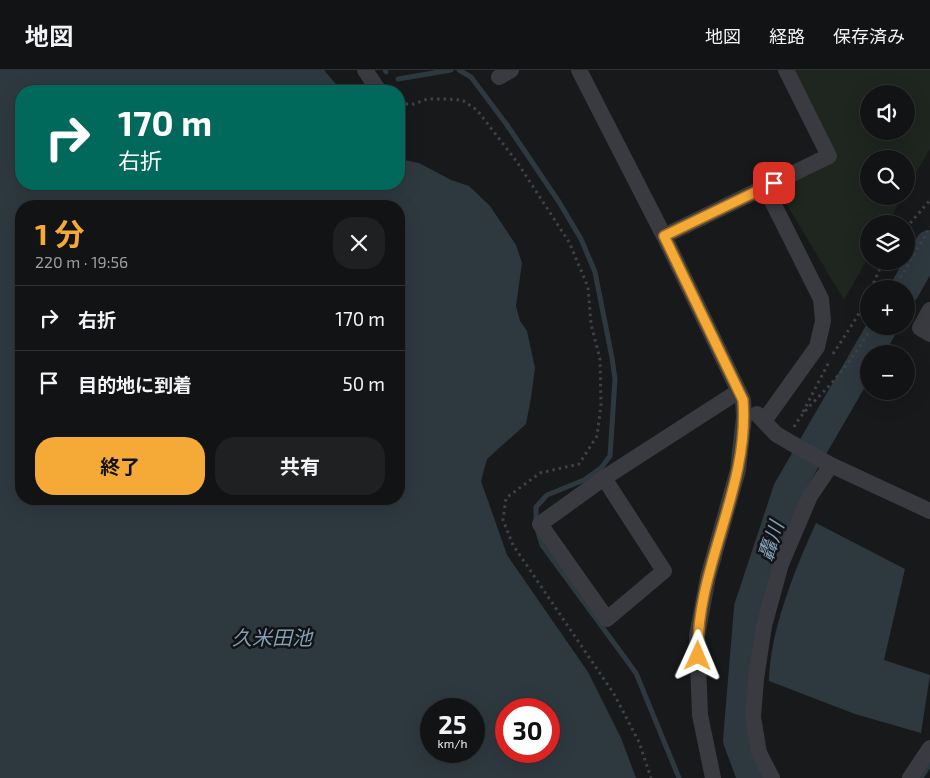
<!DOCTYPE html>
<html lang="ja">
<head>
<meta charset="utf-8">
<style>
  body { margin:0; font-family:"Exo 2","Noto Sans JP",sans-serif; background:#1f2022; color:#f1f3f6; height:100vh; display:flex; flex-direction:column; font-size:19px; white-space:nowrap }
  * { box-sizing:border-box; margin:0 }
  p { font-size:16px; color:#9c9ea0 }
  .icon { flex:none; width:28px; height:28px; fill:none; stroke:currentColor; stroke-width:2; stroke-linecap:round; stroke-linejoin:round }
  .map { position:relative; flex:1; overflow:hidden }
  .panel { position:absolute; left:15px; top:130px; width:390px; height:305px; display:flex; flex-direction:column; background:#121314; border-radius:20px; box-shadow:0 5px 20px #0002,0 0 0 1px #313234 }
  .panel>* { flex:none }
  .top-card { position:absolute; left:15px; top:15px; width:390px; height:105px; border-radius:20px; box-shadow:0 5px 20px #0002,0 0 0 1px #313234; background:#00695c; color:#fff; overflow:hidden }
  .tools { position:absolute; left:860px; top:15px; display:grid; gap:10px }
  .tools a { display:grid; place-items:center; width:55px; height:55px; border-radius:50%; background:#121314; box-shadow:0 5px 20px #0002,0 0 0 1px #313234; font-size:25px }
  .speed { position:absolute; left:420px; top:628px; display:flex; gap:10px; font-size:25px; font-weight:700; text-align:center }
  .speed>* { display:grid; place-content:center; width:65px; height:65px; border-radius:50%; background:#121314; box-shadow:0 5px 20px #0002,0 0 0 1px #313234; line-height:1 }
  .speed small { font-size:12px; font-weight:400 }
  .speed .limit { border:8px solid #d22; background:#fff; color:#111 }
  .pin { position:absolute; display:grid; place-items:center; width:42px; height:42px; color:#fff; margin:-21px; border-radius:10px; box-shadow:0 2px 8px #0006 }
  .me { position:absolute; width:55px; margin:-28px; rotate:1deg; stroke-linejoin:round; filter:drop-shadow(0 0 4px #0008) }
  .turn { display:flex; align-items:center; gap:18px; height:105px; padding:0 20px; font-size:22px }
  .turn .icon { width:65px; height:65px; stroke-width:2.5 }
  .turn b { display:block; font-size:35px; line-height:42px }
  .round { display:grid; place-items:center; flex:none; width:52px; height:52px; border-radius:20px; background:#1f2022 }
  .head { display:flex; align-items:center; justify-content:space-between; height:85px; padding:0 20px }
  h1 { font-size:30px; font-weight:700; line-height:38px; color:#f5a936 }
  .cta { display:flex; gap:10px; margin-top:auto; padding:10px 20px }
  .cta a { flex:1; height:58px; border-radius:20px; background:#f5a936; color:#111; font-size:20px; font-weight:700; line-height:58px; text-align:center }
  .cta a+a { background:#1f2022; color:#f1f3f6 }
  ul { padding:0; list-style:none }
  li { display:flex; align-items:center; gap:15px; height:65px; padding:0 20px; border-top:1px solid #313234 }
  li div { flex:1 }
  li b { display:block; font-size:19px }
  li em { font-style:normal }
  header { display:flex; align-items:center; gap:30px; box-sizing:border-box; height:70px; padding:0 25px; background:#121314; border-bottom:1px solid #313234 }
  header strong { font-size:24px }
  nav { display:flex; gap:28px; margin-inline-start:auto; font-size:18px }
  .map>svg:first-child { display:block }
  .green { fill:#1e261f; fill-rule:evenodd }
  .water { fill:#2e393f; fill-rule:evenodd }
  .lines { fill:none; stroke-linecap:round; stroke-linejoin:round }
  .stream { stroke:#2e393f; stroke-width:5 }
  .river { stroke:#2e393f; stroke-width:30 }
  .path { stroke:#3f4247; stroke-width:3; stroke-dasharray:2.5 4; stroke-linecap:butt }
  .street { stroke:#393b40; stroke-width:16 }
  .route-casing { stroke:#9f6e23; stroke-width:12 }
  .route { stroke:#f5a936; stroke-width:9 }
  .labels { text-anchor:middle; stroke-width:5; stroke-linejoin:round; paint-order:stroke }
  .water-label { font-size:20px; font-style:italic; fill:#81a0b6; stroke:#131316 }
</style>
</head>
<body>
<header>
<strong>地図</strong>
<nav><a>地図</a><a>経路</a><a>保存済み</a></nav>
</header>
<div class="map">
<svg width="930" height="708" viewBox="0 0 930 708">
  <rect width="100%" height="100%" fill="#18191b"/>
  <path class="green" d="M787,0H930V79L906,120V89H869V126H903L887,154H869V186L844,230L774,113L837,89ZM869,24H906V61H869Z"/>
  <path class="water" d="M0,0H324L342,21H21V114H399V89L419,93L451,110L469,116L490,136L516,175L522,193L516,236L520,251L527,261L535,298L531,328L526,354L487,389L481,411L507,485L588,602L621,668L636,708H0ZM21,136H399V429H21ZM431,639H474V681H431ZM506,639H549V681H506Z
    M816,453L905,499L884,590L930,605L921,663L855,644L769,611C770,560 795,499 816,453Z"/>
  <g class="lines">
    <path class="stream" d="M385,0L386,2
      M459,0L471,7L507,55L559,132L581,169L595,202L612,288L615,309L610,386L601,398L584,410L547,425L536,437V454
      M398,9L451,0
      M538,462L542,475L636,603L679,708
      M921,708L930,694"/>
    <path class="river" d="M905,219L930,175
      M752,708L738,670L749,538L788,420L883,256"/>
    <path class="path" d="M399,34H414L427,29H445L462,30L477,40L517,92L569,172L588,217L591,254L600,289L601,335L597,366L579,394L540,403L506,428L503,450L513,475L614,624L639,672L651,708
      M906,158L930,130
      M871,219L883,191
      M894,219L930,157
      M833,284L857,247L869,223
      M803,342L829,292
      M794,357C803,341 817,329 829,316C846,297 860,278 872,256"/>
    <path class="street" d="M365,0L379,21
      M579,0L664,166L743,330L744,347L738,400L708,507L697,566L700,645L713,708
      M499,7L511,0
      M664,166L829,86L786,0
      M930,240L920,258L930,264
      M757,344L776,364L798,377L831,395L930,441
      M764,351L817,277L823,251L821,229L765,117
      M604,408L664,501L607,549L540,454L604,408L739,321
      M772,708L759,683L753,647L756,609L764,556L781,494L810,426L831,395
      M910,708L930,678"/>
  </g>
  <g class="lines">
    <defs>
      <path id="route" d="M698,586C695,499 750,418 743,330L664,166L774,113"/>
    </defs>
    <use href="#route" class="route-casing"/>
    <use href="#route" class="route"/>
  </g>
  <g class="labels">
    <g class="water-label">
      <text transform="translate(771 471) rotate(-72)" y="7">轟川</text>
      <text x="272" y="575">久米田池</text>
    </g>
  </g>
</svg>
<div class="tools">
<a><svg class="icon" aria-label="sound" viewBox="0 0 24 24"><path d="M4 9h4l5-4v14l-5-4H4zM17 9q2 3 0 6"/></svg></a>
<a><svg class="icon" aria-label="search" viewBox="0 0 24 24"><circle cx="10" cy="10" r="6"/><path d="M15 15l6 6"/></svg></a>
<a><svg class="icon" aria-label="layers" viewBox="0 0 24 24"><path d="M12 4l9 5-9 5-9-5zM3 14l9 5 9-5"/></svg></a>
<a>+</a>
<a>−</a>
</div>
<div class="speed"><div>25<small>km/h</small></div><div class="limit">30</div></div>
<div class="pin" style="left:774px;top:113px;background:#d93025"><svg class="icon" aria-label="arrive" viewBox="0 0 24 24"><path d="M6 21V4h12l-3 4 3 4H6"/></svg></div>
<svg class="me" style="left:698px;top:586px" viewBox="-20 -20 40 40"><path d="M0-17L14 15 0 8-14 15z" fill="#f5a936" stroke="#fff" stroke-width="4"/></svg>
<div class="top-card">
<div class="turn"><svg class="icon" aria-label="right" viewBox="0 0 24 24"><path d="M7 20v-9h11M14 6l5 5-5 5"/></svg><div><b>170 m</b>右折</div></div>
</div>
<section class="panel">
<div class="head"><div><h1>1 分</h1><p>220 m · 19:56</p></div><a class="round"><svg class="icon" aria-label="close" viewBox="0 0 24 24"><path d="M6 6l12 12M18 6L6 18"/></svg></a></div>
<ul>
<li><svg class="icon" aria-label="right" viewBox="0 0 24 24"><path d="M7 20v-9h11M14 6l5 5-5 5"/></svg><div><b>右折</b></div><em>170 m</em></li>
<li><svg class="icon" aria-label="arrive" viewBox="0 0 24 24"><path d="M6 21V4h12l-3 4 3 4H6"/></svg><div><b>目的地に到着</b></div><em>50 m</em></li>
</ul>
<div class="cta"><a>終了</a><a>共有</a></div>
</section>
</div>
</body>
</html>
